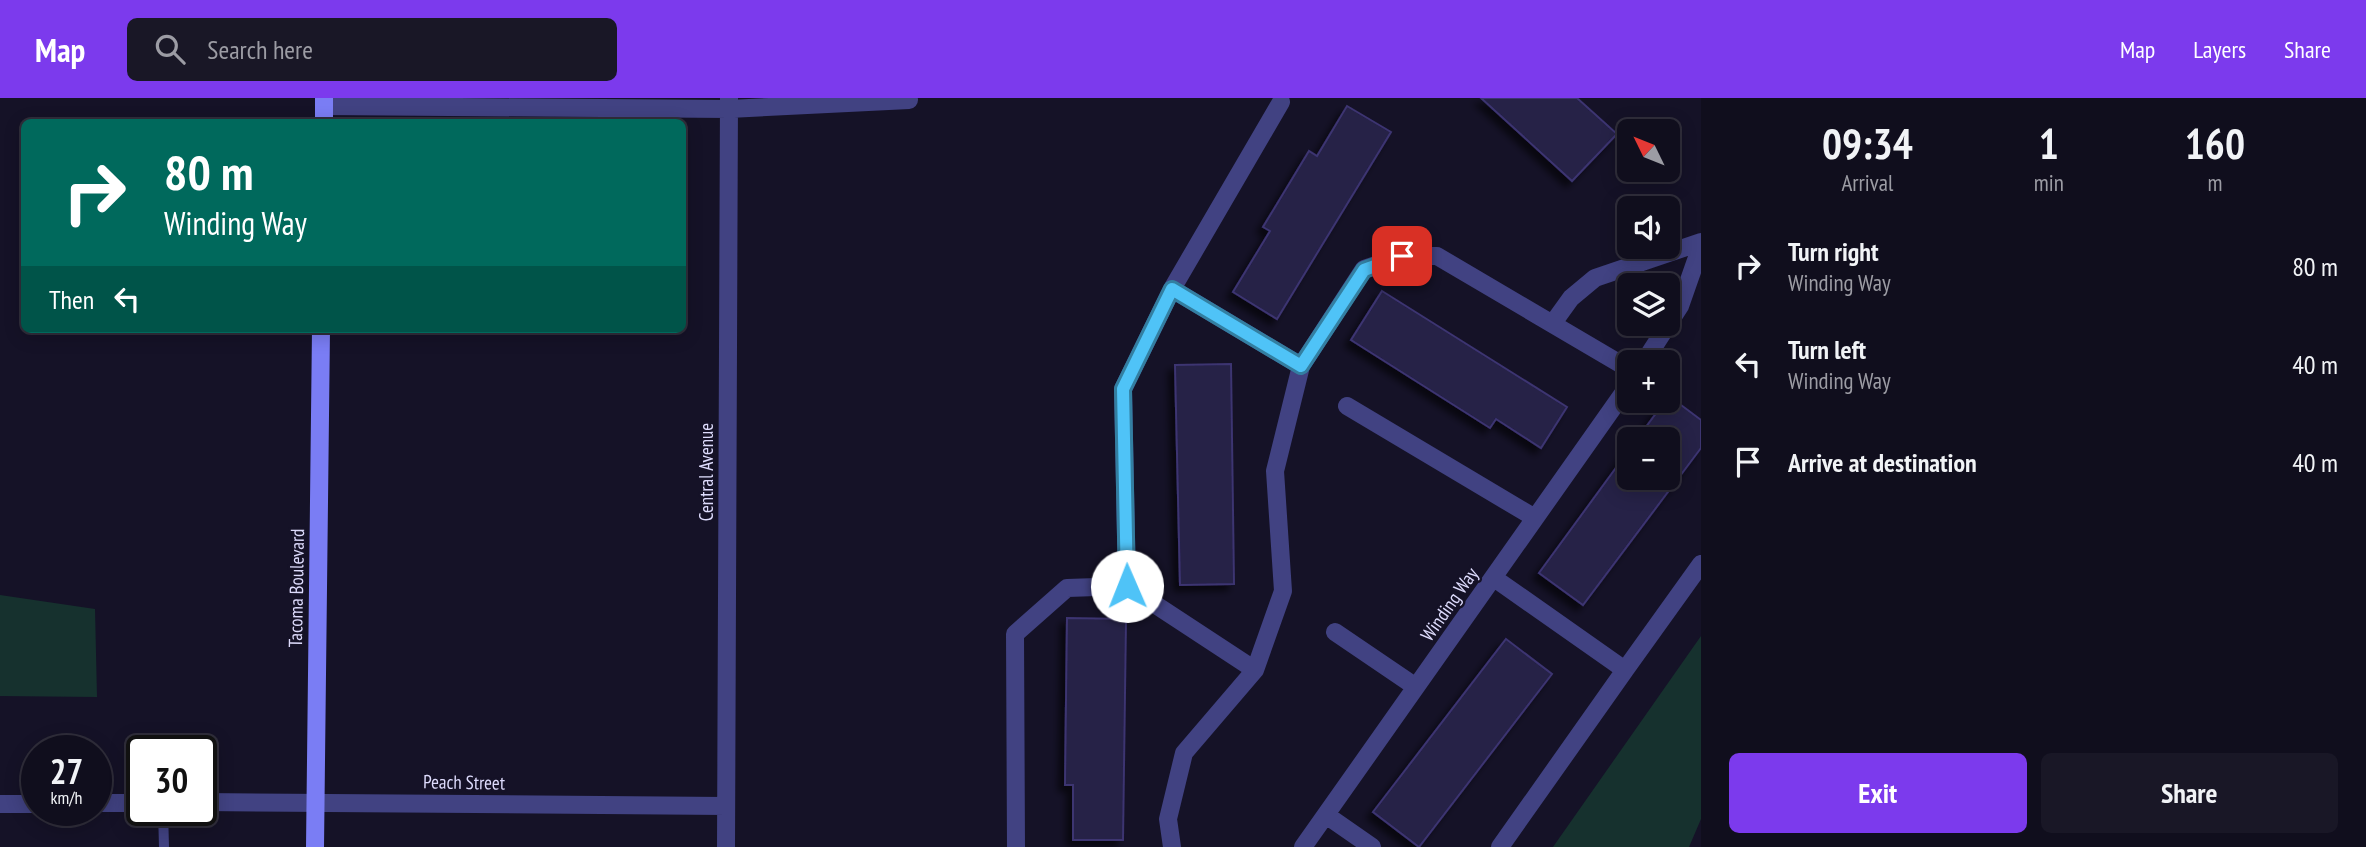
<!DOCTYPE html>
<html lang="en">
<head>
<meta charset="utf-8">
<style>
  body { margin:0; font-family:"PT Sans Narrow",sans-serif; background:#191726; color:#f1f3f6; height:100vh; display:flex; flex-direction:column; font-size:26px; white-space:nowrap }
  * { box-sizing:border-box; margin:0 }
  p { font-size:23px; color:#9c9ca4 }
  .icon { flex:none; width:38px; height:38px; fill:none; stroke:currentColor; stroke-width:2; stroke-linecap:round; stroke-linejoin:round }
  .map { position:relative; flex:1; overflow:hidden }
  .drawer { display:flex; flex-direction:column; background:#100e1d; width:665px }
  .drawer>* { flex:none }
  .hud { position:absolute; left:21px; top:21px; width:665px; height:214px; border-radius:10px; box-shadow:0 4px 18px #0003,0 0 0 2px #302e3b; background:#00695c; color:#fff; overflow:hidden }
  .needle { width:46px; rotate:313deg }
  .controls { position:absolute; left:1617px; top:21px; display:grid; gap:14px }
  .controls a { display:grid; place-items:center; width:63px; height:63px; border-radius:10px; background:#100e1d; box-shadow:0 4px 18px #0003,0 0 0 2px #302e3b; font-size:35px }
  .speed { position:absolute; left:21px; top:637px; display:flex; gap:14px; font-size:35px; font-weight:700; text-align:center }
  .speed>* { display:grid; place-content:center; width:91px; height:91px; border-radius:50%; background:#100e1d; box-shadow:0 4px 18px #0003,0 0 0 2px #302e3b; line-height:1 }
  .speed small { font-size:18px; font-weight:400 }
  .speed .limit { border:4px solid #111; border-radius:10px; background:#fff; color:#111 }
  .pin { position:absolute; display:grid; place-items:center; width:60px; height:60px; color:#fff; margin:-30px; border-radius:14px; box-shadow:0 4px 10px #0006 }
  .me { position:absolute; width:77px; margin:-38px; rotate:359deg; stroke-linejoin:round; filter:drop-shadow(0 0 5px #0008) }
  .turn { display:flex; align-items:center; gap:24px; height:147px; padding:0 28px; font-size:32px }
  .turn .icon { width:91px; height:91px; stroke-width:2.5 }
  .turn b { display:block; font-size:49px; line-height:60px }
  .then { display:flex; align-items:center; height:66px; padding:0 28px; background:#0003; gap:14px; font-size:26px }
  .eta { display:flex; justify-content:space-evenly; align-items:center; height:119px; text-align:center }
  .eta b { font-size:42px; font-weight:600; line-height:49px }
  .action { display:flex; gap:14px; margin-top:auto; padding:14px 28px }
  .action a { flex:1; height:80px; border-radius:10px; background:#7c3aed; color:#fff; font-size:28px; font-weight:600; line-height:80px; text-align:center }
  .action a+a { background:#191726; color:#f1f3f6 }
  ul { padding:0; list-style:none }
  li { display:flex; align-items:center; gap:21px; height:98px; padding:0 28px }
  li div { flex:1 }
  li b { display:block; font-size:26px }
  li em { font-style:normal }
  header { display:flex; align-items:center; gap:42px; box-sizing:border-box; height:98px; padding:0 35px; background:#7c3aed; color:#fff }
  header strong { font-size:33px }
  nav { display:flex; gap:38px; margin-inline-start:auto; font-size:24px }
  .search { width:490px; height:63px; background:#191726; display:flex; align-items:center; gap:18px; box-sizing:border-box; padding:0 24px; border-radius:10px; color:#9c9ca4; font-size:26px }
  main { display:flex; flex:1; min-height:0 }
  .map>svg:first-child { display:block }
  .green { fill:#16312e }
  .building { fill:#252047; stroke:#3c3471; stroke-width:2; filter:url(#shadow) }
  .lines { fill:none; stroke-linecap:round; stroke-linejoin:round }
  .lane { stroke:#414282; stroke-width:10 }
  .street { stroke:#414282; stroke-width:18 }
  .secondary { stroke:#7a7df4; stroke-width:18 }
  .route-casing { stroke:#337fa1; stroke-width:18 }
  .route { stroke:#4fc3f7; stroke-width:12 }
  .labels { text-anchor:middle; stroke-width:5; stroke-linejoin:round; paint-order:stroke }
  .street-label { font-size:19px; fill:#dddbfc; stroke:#151227 }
</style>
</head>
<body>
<header>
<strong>Map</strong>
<div class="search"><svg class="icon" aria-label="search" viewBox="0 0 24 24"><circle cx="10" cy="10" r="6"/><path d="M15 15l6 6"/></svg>Search here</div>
<nav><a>Map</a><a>Layers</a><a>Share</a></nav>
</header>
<main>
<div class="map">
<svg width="1701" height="749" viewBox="0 0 1701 749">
  <defs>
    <filter id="shadow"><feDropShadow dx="-6" dy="6" stdDeviation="3.5" flood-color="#0009"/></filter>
  </defs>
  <rect width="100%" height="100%" fill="#151227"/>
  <path class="green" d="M0,497L95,511L97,599L0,598Z
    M1701,538V721L1689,749H1553Z"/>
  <path class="building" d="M1481,0H1577L1617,36L1572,83Z
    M1347,8L1391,34L1277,221L1233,194L1270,133L1263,129L1309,53L1317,58Z
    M1382,193L1567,309L1541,350L1496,321L1490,330L1351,242Z
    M1231,266L1234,486L1180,487L1175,267Z
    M1669,298L1701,322V350L1583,507L1539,475L1629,352V380H1668V341H1637Z
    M1067,520L1126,521L1123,742H1073V687H1065Z
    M1506,541L1552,576L1419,749L1373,714Z"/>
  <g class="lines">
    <path class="lane" d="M163,712L164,749"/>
    <path class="street" d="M324,8L729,11L909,2
      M1172,191L1301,268
      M1553,225L1571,200L1595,180L1701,144
      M1644,264L1680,208L1701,148
      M1347,308L1535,420
      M1494,480L1625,572L1500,749
      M1127,488L1255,572
      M1335,534L1416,589
      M1625,572L1701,466
      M201,704L726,708
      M96,705H142
      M0,706H37
      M1326,717L1372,749
      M726,749L729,0
      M1016,749L1015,536L1067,490L1127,488L1123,291L1172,191L1281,4
      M1172,749L1168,721L1184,655L1255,572L1283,493L1275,373L1301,268L1364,171L1402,158H1437L1629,271
      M1303,749L1629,287"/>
    <path class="secondary" d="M324,24V0
      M315,749L321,231"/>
  </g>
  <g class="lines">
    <defs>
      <path id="route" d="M1127,488L1123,291L1172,191L1301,268L1364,172L1402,158"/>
    </defs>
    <use href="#route" class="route-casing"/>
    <use href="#route" class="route"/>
  </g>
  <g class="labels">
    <g class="street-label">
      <text transform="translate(706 374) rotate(-90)" y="7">Central Avenue</text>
      <text transform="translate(296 490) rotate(-89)" y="7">Tacoma Boulevard</text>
      <text transform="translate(1449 506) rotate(-55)" y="7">Winding Way</text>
      <text transform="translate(464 684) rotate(1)" y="7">Peach Street</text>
    </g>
  </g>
</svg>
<div class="controls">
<a><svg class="needle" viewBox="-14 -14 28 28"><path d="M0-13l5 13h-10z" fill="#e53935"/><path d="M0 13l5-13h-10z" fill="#9c9ca4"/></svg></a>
<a><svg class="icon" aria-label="sound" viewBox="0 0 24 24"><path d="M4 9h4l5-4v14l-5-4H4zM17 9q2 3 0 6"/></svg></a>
<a><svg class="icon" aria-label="layers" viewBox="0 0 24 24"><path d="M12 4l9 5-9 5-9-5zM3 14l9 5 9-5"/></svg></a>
<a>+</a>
<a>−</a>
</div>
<div class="speed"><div>27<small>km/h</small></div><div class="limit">30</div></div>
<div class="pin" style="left:1402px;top:158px;background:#d93025"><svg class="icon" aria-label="arrive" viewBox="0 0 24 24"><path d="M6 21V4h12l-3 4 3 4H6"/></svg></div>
<svg class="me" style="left:1127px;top:488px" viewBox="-20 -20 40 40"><circle r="19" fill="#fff"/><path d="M0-13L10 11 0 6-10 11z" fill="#4fc3f7"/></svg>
<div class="hud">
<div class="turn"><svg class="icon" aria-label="right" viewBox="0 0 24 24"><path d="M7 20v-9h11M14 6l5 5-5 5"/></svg><div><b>80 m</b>Winding Way</div></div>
<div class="then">Then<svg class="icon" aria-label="left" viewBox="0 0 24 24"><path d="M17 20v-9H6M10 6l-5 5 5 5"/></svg></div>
</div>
</div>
<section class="drawer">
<div class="eta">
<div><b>09:34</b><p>Arrival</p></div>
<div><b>1</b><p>min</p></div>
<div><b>160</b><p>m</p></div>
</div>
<ul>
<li><svg class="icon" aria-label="right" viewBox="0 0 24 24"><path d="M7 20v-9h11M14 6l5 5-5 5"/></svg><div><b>Turn right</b><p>Winding Way</p></div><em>80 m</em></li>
<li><svg class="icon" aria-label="left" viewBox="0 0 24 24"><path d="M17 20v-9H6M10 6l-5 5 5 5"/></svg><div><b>Turn left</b><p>Winding Way</p></div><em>40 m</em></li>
<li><svg class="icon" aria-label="arrive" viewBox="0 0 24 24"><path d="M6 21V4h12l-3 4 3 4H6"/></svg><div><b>Arrive at destination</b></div><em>40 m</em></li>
</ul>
<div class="action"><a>Exit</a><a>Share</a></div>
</section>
</main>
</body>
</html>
